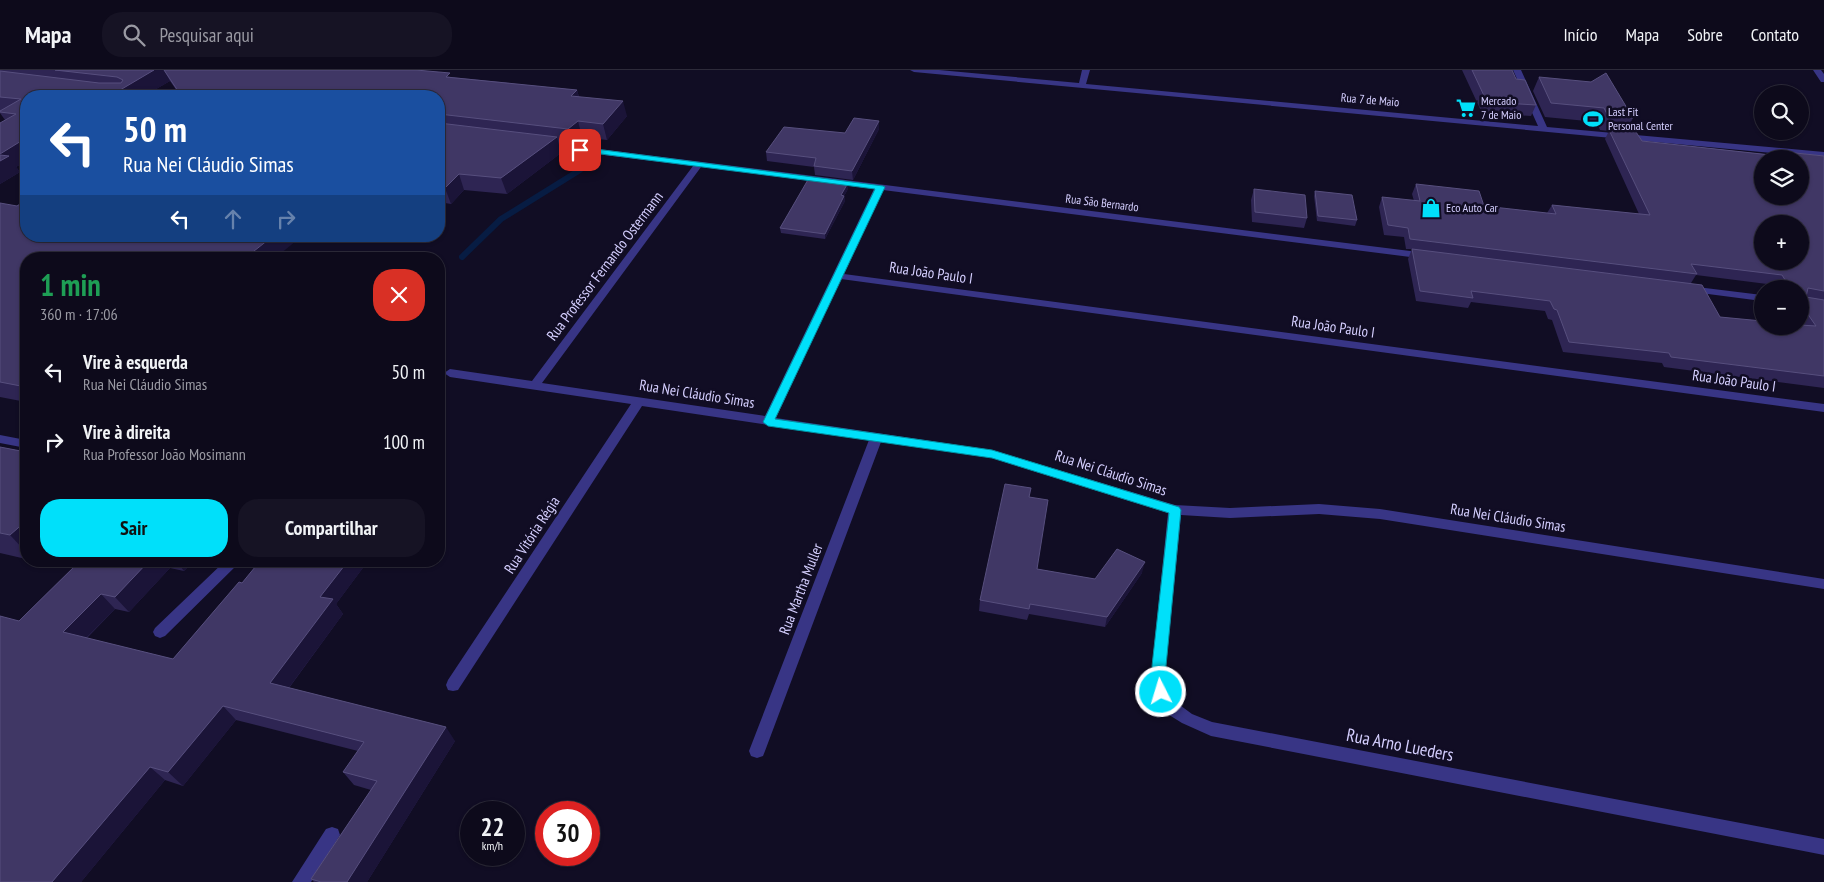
<!DOCTYPE html>
<html lang="pt">
<head>
<meta charset="utf-8">
<style>
  body { margin:0; font-family:"PT Sans Narrow",sans-serif; background:#161324; color:#f1f3f6; height:100vh; display:flex; flex-direction:column; font-size:19px; white-space:nowrap }
  * { box-sizing:border-box; margin:0 }
  p { font-size:16px; color:#9a9aa3 }
  .icon { flex:none; width:28px; height:28px; fill:none; stroke:currentColor; stroke-width:2; stroke-linecap:round; stroke-linejoin:round }
  .map { position:relative; flex:1; overflow:hidden }
  .panel { position:absolute; left:20px; top:182px; width:425px; height:315px; display:flex; flex-direction:column; background:#0d0a1b; border-radius:20px; box-shadow:0 1px 4px #0004,0 0 0 1px #2d2b3a }
  .panel>* { flex:none }
  .hud { position:absolute; left:20px; top:20px; width:425px; height:152px; border-radius:20px; box-shadow:0 1px 4px #0004,0 0 0 1px #2d2b3a; background:#1a4fa0; color:#fff; overflow:hidden }
  .fabs { position:absolute; left:1754px; top:15px; display:grid; gap:10px }
  .fabs a { display:grid; place-items:center; width:55px; height:55px; border-radius:50%; background:#0d0a1b; box-shadow:0 1px 4px #0004,0 0 0 1px #2d2b3a; font-size:25px }
  .speed { position:absolute; left:460px; top:731px; display:flex; gap:10px; font-size:25px; font-weight:700; text-align:center }
  .speed>* { display:grid; place-content:center; width:65px; height:65px; border-radius:50%; background:#0d0a1b; box-shadow:0 1px 4px #0004,0 0 0 1px #2d2b3a; line-height:1 }
  .speed small { font-size:12px; font-weight:400 }
  .speed .limit { border:8px solid #d22; background:#fff; color:#111 }
  .pin { position:absolute; display:grid; place-items:center; width:42px; height:42px; color:#fff; margin:-21px; border-radius:10px; box-shadow:0 2px 8px #0006 }
  .me { position:absolute; width:55px; margin:-28px; rotate:355deg; stroke-linejoin:round; filter:drop-shadow(0 0 4px #0008) }
  .turn { display:flex; align-items:center; gap:18px; height:105px; padding:0 20px; font-size:22px }
  .turn .icon { width:65px; height:65px; stroke-width:2.5 }
  .turn b { display:block; font-size:35px; line-height:42px }
  .lanes { display:flex; align-items:center; height:48px; padding:0 20px; background:#0003; justify-content:center; gap:25px; direction:ltr }
  .lanes .off { opacity:.35 }
  .round { display:grid; place-items:center; flex:none; width:52px; height:52px; border-radius:20px; background:#161324 }
  .summary { display:flex; align-items:center; justify-content:space-between; height:85px; padding:0 20px }
  h1 { font-size:30px; font-weight:800; line-height:38px; color:#1e9e55 }
  .action { display:flex; gap:10px; margin-top:auto; padding:10px 20px }
  .action a { flex:1; height:58px; border-radius:20px; background:#00e0fa; color:#111; font-size:20px; font-weight:800; line-height:58px; text-align:center }
  .action a+a { background:#161324; color:#f1f3f6 }
  ul { padding:0; list-style:none }
  li { display:flex; align-items:center; gap:15px; height:70px; padding:0 20px }
  li div { flex:1 }
  li b { display:block; font-size:19px }
  li em { font-style:normal }
  header { display:flex; align-items:center; gap:30px; box-sizing:border-box; height:70px; padding:0 25px; background:#0d0a1b; border-bottom:1px solid #2d2b3a }
  header strong { font-size:24px }
  nav { display:flex; gap:28px; margin-inline-start:auto; font-size:18px }
  .search { width:350px; height:45px; background:#161324; display:flex; align-items:center; gap:12px; box-sizing:border-box; padding:0 18px; border-radius:20px; color:#9a9aa3; font-size:19px }
  .map>svg:first-child { display:block }
  .lines { fill:none; stroke-linecap:round; stroke-linejoin:round }
  .stream { stroke:#071c43; stroke-width:6 }
  .minor { fill:#383585; fill-rule:evenodd }
  .wall { fill:#2e2553; fill-rule:evenodd }
  .shaded-wall { fill:#1b1438 }
  .building { fill:#403765; stroke:#574f7e; fill-rule:evenodd }
  .route { fill:#00e0fa; stroke:#0092a2 }
  .labels { text-anchor:middle; stroke-width:5; stroke-linejoin:round; paint-order:stroke }
  .far-street-label { font-size:12px; fill:#d5cfff; stroke:#110d24 }
  .far-poi-label { font-size:12px; fill:#d5cfff; stroke:#110d24; text-anchor:start }
  .street-label { font-size:15px; fill:#d5cfff; stroke:#110d24 }
  .near-street-label { font-size:18px; fill:#d5cfff; stroke:#110d24 }
</style>
</head>
<body>
<header>
<strong>Mapa</strong>
<div class="search"><svg class="icon" aria-label="search" viewBox="0 0 24 24"><circle cx="10" cy="10" r="6"/><path d="M15 15l6 6"/></svg>Pesquisar aqui</div>
<nav><a>Início</a><a>Mapa</a><a>Sobre</a><a>Contato</a></nav>
</header>
<div class="map">
<svg width="1824" height="812" viewBox="0 0 1824 812">
  <rect width="100%" height="100%" fill="#110d24"/>
  <g class="lines">
    <path class="stream" d="M462,187L501,149L580,100"/>
    <path class="minor" d="M910,0H939L1079,13L1082,0H1090L1086,14L1538,56L1513,0H1521L1547,57L1824,82V88L914,2Z
      M1813,0H1821L1824,4V12H1821Z
      M543,72L1426,183L1431,186L1426,189L883,120L844,204L1824,334V342L841,209L776,348L992,380L1175,435L1230,438L1319,434L1380,439L1824,509V519L1380,449L1319,444L1230,448L1181,445L1166,597L1168,611L1171,623L1177,633L1192,644L1212,652L1824,769V785L1211,666L1182,653L1166,643L1159,631L1153,611L1152,597L1168,443L992,388L881,372L765,681L763,686L757,688L751,686L749,681L869,370L642,336L458,620L453,621L448,620L446,615L448,610L631,334L450,307L444,303L450,299L532,311L693,96L540,77L539,75ZM701,97L874,119L765,346L542,313Z
      M1689,216L1762,225V231L1685,221V217Z
      M0,365L26,370V378L0,373Z
      M225,491H241L165,566L160,568L155,566L153,562L155,558Z
      M332,757L338,759L340,765L311,812H292L326,759Z"/>
  </g>
  <path class="wall" d="M0,0H416L451,7L577,20L579,27L627,46L607,70L582,67L572,75L559,73L561,83L507,124L464,120L451,134L439,132V26L179,24L170,11L144,26H26V91L16,97L20,102L0,114L5,50L0,43Z
    M1462,0H1512L1516,9L1536,35L1531,46L1482,43Z
    M1539,7L1633,48L1626,61L1642,71L1783,86L1786,82L1824,86V318L1664,297L1662,293L1563,282L1552,250L1548,249L1545,241L1471,232L1468,238L1416,231L1408,189L1412,179H1406L1404,167L1384,165L1379,137L1382,127L1414,131L1412,124L1416,114L1484,136L1547,143L1552,135L1639,144L1605,69L1609,61L1600,60L1597,52L1545,47L1533,21ZM1696,205L1775,215L1777,219H1800V256L1720,247L1691,213Z
    M879,59L853,110L815,105L814,97L767,91L766,82L845,63Z
    M848,119L844,126L845,131L825,169L781,163L780,158Z
    M1254,119L1307,148L1304,158L1252,152L1251,130Z
    M1315,121L1357,150L1355,156L1317,151L1314,126Z
    M0,133L26,166L210,168L302,166L26,189V332L0,327Z
    M0,377L26,382V489L0,483Z
    M1030,427L1037,499L1095,509L1142,503L1105,557L1029,544L1027,550L979,541L980,530Z
    M80,491H194L184,501L170,498L129,542L115,539L87,568L173,589L242,513L260,491H368L336,534L343,544L289,618L455,671L367,812H314L311,809L371,720L354,715L343,702L358,681L236,650L183,716L165,710L81,812H0L19,551Z"/>
  <path class="shaded-wall" d="M154,0H164L170,11L144,26H110Z
    M577,20L581,35L571,26Z
    M623,31L627,46L607,70L603,54Z
    M578,51L582,67L572,75L568,59Z
    M879,51V59L853,110L852,101Z
    M557,67L561,83L507,124L501,108Z
    M26,68V91L16,97L20,102L0,114V84Z
    M459,104L464,120L451,134L445,118Z
    M848,113V119L841,131V125Z
    M844,126L845,131L825,169V164Z
    M273,166H302L274,189H244Z
    M26,451V482L10,465Z
    M149,491H164L170,498L129,542L115,527Z
    M176,491H194L184,501Z
    M348,491H368L336,534L343,544L282,627L270,613L320,527Z
    M1145,492L1142,503L1105,557L1107,547Z
    M101,524L115,539L78,576L63,562Z
    M223,636L236,650L183,716L168,702Z
    M446,657L455,671L367,812H347Z
    M150,697L165,710L81,812H52Z"/>
  <path class="building" d="M55,0H154L110,26H26V68L0,84V53L16,44L0,42V41L21,29L0,27V1L99,13H121L123,10L117,7Z
    M164,0H416L450,3L446,7L577,20L571,26L623,31L603,54L578,51L568,59L439,44V26H176L180,24Z
    M1472,0H1512L1516,9L1525,10L1536,35L1487,32Z
    M1606,3L1633,48L1608,46L1604,38L1551,33L1539,7L1591,12Z
    M854,48L879,51L852,101L814,96L816,88L766,82L784,57L845,63Z
    M439,53L557,67L501,108L459,104L445,118L439,117Z
    M1609,60L1636,62L1642,71L1789,87L1786,82L1824,86V221L1808,218L1806,227L1824,230V306L1671,287L1669,283L1569,272L1557,240L1554,239L1550,231L1471,221L1473,228L1420,221L1412,179L1702,215L1720,247L1762,251V256H1800V255L1816,256L1800,233V219H1791L1782,205L1691,194L1697,204L1410,169L1408,158L1388,155L1382,127L1420,131L1416,114L1479,121L1484,136L1556,144L1552,135L1650,145ZM1762,89H1800V126H1762ZM1762,154H1800V191H1762Z
    M0,85L9,86L0,91Z
    M809,108L848,113L841,125L844,126L825,164L780,158Z
    M1254,119L1305,125L1307,148L1255,142Z
    M1315,121L1352,125L1357,150L1318,146Z
    M26,130V166H200L210,168L212,166H273L244,189H26V317L0,312V133L17,136Z
    M0,377L26,382V451L10,465L0,463Z
    M1005,414L1031,418L1029,427L1048,430L1037,499L1095,509L1117,479L1145,492L1107,547L1030,534L1029,539L980,530Z
    M80,491H149L115,527L101,524L63,562L173,589L239,512L242,513L260,491H348L320,527L333,529L270,613L446,657L347,812H321L311,809L377,711L343,702L364,672L223,636L168,702L150,697L52,812H0V546L19,551Z"/>
  <path class="route" d="M580,77L883,116L885,117L775,349L992,380L1179,437L1181,440L1166,596L1168,622L1166,626H1156L1152,596L1169,443L992,388L768,356L763,352L875,119L577,81V78Z"/>
  <defs>
    <symbol id="supermarket-bare" viewBox="-9 -9 18 18"><path d="M-6-5.5h2.5l.6 2H6L4.5 2H-2.5L-4.4-4H-6ZM-1.5 3.2a1.3 1.3 0 1 0 .1 0ZM3 3.2a1.3 1.3 0 1 0 .1 0Z" fill="#00e0fa" stroke="#110d24" stroke-width="2.5" paint-order="stroke"/></symbol>
    <symbol id="stadium-bare" viewBox="-9 -9 18 18"><path d="M0-5a6.5 5 0 1 0 0 10a6.5 5 0 1 0 0-10ZM-3.5-1.8h7v3.6h-7Z" fill="#00e0fa" stroke="#110d24" stroke-width="2.5" paint-order="stroke"/></symbol>
    <symbol id="shop-bare" viewBox="-9 -9 18 18"><path d="M-5-2.5h2.3a2.7 3.5 0 0 1 5.4 0H5L5.5 6h-11ZM-1.5-2.5h3a1.5 2.3 0 0 0-3 0Z" fill="#00e0fa" stroke="#110d24" stroke-width="2.5" paint-order="stroke"/></symbol>
  </defs>
  <g fill-rule="evenodd">
    <use href="#supermarket-bare" x="1452" y="24" width="28" height="28"/>
    <use href="#stadium-bare" x="1579" y="35" width="28" height="28"/>
    <use href="#shop-bare" x="1417" y="124" width="28" height="28"/>
  </g>
  <g class="labels">
    <g class="far-street-label">
      <text transform="translate(1370 30) rotate(5)" y="4">Rua 7 de Maio</text>
      <text transform="translate(1102 133) rotate(7)" y="4">Rua São Bernardo</text>
    </g>
    <g class="far-poi-label">
      <text x="1481" y="35">Mercado<tspan x="1481" dy="14">7 de Maio</tspan></text>
      <text x="1608" y="46">Last Fit<tspan x="1608" dy="14">Personal Center</tspan></text>
      <text x="1446" y="142">Eco Auto Car</text>
    </g>
    <g class="street-label">
      <text transform="translate(605 196) rotate(-53)" y="5">Rua Professor Fernando Ostermann</text>
      <text transform="translate(931 203) rotate(8)" y="5">Rua João Paulo I</text>
      <text transform="translate(1333 257) rotate(8)" y="5">Rua João Paulo I</text>
      <text transform="translate(1734 311) rotate(8)" y="5">Rua João Paulo I</text>
      <text transform="translate(697 324) rotate(9)" y="5">Rua Nei Cláudio Simas</text>
      <text transform="translate(1111 403) rotate(18)" y="5">Rua Nei Cláudio Simas</text>
      <text transform="translate(1508 448) rotate(9)" y="5">Rua Nei Cláudio Simas</text>
      <text transform="translate(532 465) rotate(-57)" y="5">Rua Vitória Régia</text>
      <text transform="translate(801 519) rotate(-69)" y="5">Rua Martha Muller</text>
    </g>
    <g class="near-street-label">
      <text transform="translate(1400 675) rotate(11)" y="6">Rua Arno Lueders</text>
    </g>
  </g>
</svg>
<div class="fabs">
<a><svg class="icon" aria-label="search" viewBox="0 0 24 24"><circle cx="10" cy="10" r="6"/><path d="M15 15l6 6"/></svg></a>
<a><svg class="icon" aria-label="layers" viewBox="0 0 24 24"><path d="M12 4l9 5-9 5-9-5zM3 14l9 5 9-5"/></svg></a>
<a>+</a>
<a>−</a>
</div>
<div class="speed"><div>22<small>km/h</small></div><div class="limit">30</div></div>
<div class="pin" style="left:580px;top:80px;background:#d93025"><svg class="icon" aria-label="arrive" viewBox="0 0 24 24"><path d="M6 21V4h12l-3 4 3 4H6"/></svg></div>
<svg class="me" style="left:1161px;top:622px" viewBox="-20 -20 40 40"><circle r="17" fill="#00e0fa" stroke="#fff" stroke-width="3"/><path d="M0-11L8 9 0 5-8 9z" fill="#fff"/></svg>
<div class="hud">
<div class="turn"><svg class="icon" aria-label="left" viewBox="0 0 24 24"><path d="M17 20v-9H6M10 6l-5 5 5 5"/></svg><div><b>50 m</b>Rua Nei Cláudio Simas</div></div>
<div class="lanes"><svg class="icon" aria-label="left" viewBox="0 0 24 24"><path d="M17 20v-9H6M10 6l-5 5 5 5"/></svg><svg class="icon off" aria-label="ahead" viewBox="0 0 24 24"><path d="M12 20V5M6 11l6-6 6 6"/></svg><svg class="icon off" aria-label="right" viewBox="0 0 24 24"><path d="M7 20v-9h11M14 6l5 5-5 5"/></svg></div>
</div>
<section class="panel">
<div class="summary"><div><h1>1 min</h1><p>360 m · 17:06</p></div><a class="round" style="background:#d93025;color:#fff"><svg class="icon" aria-label="close" viewBox="0 0 24 24"><path d="M6 6l12 12M18 6L6 18"/></svg></a></div>
<ul>
<li><svg class="icon" aria-label="left" viewBox="0 0 24 24"><path d="M17 20v-9H6M10 6l-5 5 5 5"/></svg><div><b>Vire à esquerda</b><p>Rua Nei Cláudio Simas</p></div><em>50 m</em></li>
<li><svg class="icon" aria-label="right" viewBox="0 0 24 24"><path d="M7 20v-9h11M14 6l5 5-5 5"/></svg><div><b>Vire à direita</b><p>Rua Professor João Mosimann</p></div><em>100 m</em></li>
</ul>
<div class="action"><a>Sair</a><a>Compartilhar</a></div>
</section>
</div>
</body>
</html>
